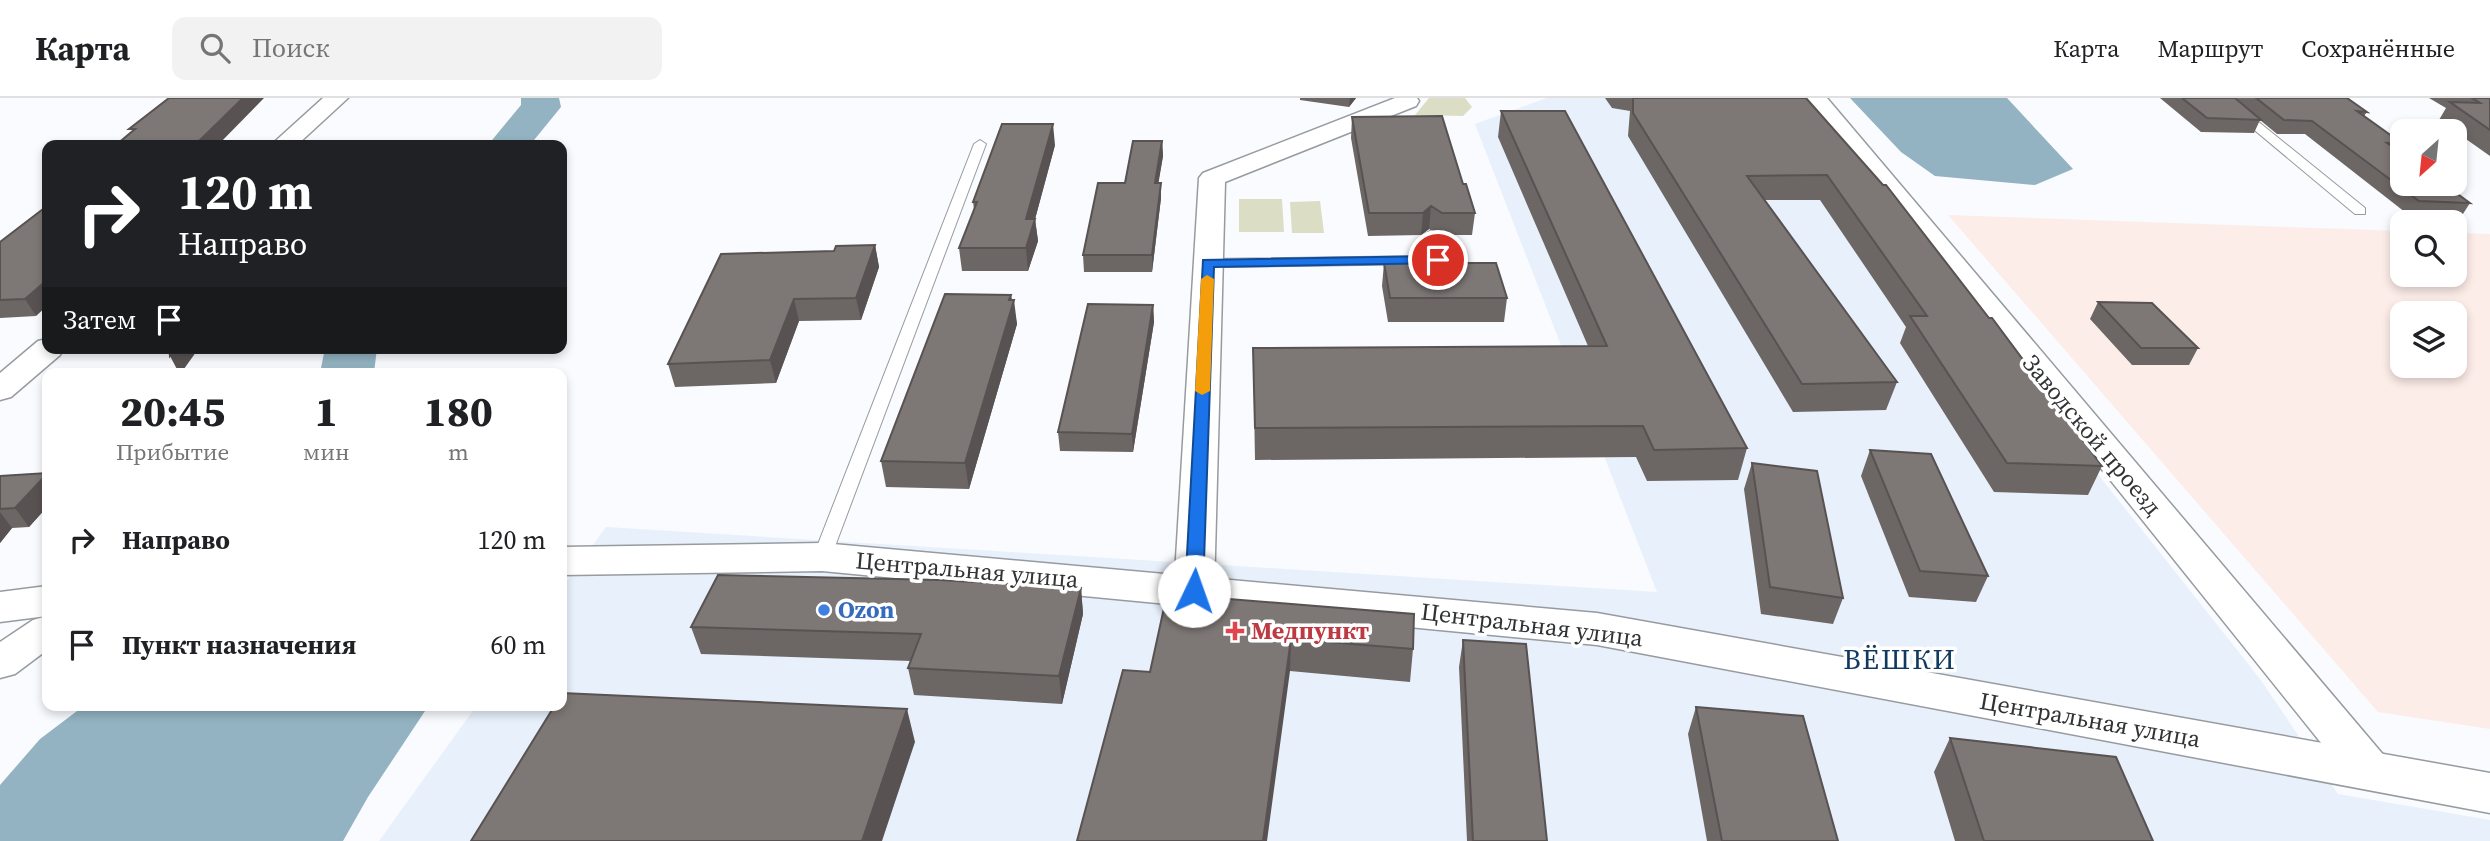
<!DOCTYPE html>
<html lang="ru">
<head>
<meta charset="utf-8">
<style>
  body { margin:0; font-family:"Source Serif 4",serif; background:#f2f2f2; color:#202124; height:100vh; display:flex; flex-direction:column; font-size:26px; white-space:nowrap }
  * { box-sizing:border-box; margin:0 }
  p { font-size:23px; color:#757577 }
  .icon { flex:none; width:38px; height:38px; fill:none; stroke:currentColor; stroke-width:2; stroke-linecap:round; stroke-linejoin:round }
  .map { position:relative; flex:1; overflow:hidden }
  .drawer { position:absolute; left:42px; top:270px; width:525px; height:343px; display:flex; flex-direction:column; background:#fff; border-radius:14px; box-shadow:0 4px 10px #0003 }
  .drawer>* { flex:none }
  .banner { position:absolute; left:42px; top:42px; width:525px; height:214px; border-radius:14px; box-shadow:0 4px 10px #0003; background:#202124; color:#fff; overflow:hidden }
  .needle { width:46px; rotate:207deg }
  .tools { position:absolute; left:2390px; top:21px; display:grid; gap:14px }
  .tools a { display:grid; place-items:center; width:77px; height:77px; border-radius:14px; background:#fff; box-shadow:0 4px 10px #0003; font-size:35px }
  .pin { position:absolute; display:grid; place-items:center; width:60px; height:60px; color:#fff; margin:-30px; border:4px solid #fff; border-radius:50%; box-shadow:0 2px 7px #0007 }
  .me { position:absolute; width:77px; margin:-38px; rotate:3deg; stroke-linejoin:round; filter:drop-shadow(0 0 5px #0008) }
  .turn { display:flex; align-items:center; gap:24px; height:147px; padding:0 21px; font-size:32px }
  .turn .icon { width:91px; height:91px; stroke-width:2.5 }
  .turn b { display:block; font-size:49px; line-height:60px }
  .then { display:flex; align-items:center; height:66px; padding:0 21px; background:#0003; gap:14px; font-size:26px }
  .eta { display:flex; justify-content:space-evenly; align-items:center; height:119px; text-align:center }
  .eta b { font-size:42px; font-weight:800; line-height:49px }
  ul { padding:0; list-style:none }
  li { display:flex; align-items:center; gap:21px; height:105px; padding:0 21px }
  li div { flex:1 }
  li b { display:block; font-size:26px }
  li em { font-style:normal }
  header { display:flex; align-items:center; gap:42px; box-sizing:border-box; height:98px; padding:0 35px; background:#fff; border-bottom:2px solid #e0e0e0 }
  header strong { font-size:33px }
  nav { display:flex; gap:38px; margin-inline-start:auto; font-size:24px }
  .search { width:490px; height:63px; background:#f2f2f2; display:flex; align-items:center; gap:18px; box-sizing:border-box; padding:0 24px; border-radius:14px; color:#757577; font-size:26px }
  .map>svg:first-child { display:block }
  .commercial { fill:#fdede9; fill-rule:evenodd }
  .built { fill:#e7f0fb }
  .green { fill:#dbddc5 }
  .water { fill:#93b3c2 }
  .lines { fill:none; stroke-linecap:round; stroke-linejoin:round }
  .river { fill:#93b3c2; fill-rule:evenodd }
  .service-casing { stroke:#979b9f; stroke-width:2 }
  .minor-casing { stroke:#979b9f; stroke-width:3 }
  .tertiary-casing { stroke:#979b9f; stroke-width:3 }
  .service { fill:#fff; fill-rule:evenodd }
  .minor { fill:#fff; fill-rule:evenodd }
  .tertiary { fill:#fff; fill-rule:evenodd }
  .wall { fill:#6c6665 }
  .shaded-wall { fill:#585352 }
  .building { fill:#7d7775; stroke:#585352; stroke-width:2 }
  .route { fill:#1a73e8; stroke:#114b97; stroke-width:2 }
  .slow { fill:#f59e0b }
  .shop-dot { fill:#3f7fe0; stroke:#fff; stroke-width:2.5 }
  .health-dot { fill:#e0444e; stroke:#fff; stroke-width:2.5 }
  .labels { text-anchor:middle; stroke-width:7; stroke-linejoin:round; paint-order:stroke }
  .street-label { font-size:24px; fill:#303234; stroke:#fff }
  .shop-label { font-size:24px; font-weight:bold; fill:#366cbe; stroke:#fff; text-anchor:start }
  .health-label { font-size:24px; font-weight:bold; fill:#be3a42; stroke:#fff; text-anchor:start }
  .quarter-label { font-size:28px; letter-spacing:2px; fill:#0f395e; stroke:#fff }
</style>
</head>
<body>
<header>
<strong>Карта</strong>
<div class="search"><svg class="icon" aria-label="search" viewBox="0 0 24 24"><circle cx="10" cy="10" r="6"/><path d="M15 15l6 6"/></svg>Поиск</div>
<nav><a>Карта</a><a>Маршрут</a><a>Сохранённые</a></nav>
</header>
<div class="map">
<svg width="2490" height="743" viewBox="0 0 2490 743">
  <rect width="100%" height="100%" fill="#f9fbfe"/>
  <path class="commercial" d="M1948,117L2403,133V177H2455V135L2490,136V631L2378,614ZM2403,215H2455V268H2403Z"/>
  <path class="built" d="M1547,0H1800L2260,581L2338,696L2490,722V743H379L477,607H562V490L606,429L1657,494L1475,26Z"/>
  <path class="green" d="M1429,0H1465L1472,9L1463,18L1415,17Z
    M1239,101H1282L1284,134H1239Z
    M1320,103L1324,135H1292L1290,104Z"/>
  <path class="water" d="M1850,0H2007L2073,71L2035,87L1935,78L1901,54Z
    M85,607H429L368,699L343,743H0V687L40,641Z"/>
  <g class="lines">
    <path class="river" d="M521,0H559L561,9L530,47H488L521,7Z
      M325,250H377L374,275H320Z"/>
    <defs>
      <path id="service" d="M2216,0H2229L2365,110V116H2355Z
        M980,42L986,46L831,459L829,463H815L813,459L974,46Z
        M1430,133L1437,137L1448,171L1446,174H1436L1432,166L1208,169L1201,165L1208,161L1430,158L1423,137Z"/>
      <path id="minor" d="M323,0H348L297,47H271Z
        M1395,0H1417L1419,3L1416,8L1225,84L1214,493L1208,502L1194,506L1180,502L1174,493L1199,80L1203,75Z
        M1804,0H1827L2386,660L2393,673L2386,686L2370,691L2354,686Z
        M47,241V250H64L60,257L11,299L0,302V275L38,243Z
        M47,518V552L15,576L0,580V544L33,522Z"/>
      <path id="tertiary" d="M822,445L1597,515L2490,675V715L1597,547L822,473L562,477V449Z
        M47,488V518L0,524V494Z"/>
    </defs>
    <use href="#service" class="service-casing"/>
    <use href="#minor" class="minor-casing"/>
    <use href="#tertiary" class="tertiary-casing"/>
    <use href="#service" class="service"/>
    <use href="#minor" class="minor"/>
    <use href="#tertiary" class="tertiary"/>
  </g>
  <path class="wall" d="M1300,0H1356L1349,9L1300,2Z
    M1605,0H1806L2102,368L2088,397L1994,394L1900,245L1906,229L1820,102H1765L1897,284L1886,312L1793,314L1628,38L1630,13L1612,10Z
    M2160,0H2347L2367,14L2364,18L2403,46L2398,53L2470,105L2461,119L2410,118L2305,36H2277L2260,22L2254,35L2201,34Z
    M2429,0H2490V58L2439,22L2446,10Z
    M1501,13L1747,350L1738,382L1647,383L1636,359L1255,362L1253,250L1588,248L1498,39Z
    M1352,19L1463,86L1475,115L1472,137H1440L1429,131L1421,137L1368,138L1351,40Z
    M1162,43L1163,58L1158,85H1161V100L1152,174H1084L1083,157L1125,85Z
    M1055,47L1035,121L1038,143L1028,173H962L959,150L974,111L973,104Z
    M0,144L36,218L0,220Z
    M875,147L879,169L861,222L799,223L776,285L675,289L668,266L834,153Z
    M1384,165L1442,170L1507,200L1504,224H1388L1382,188Z
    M1011,197L1017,226L969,391L886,389L881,363Z
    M2098,204L2198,250L2189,267H2132L2090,221Z
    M1153,207L1154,224L1133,354L1060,353L1058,334Z
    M1870,352L1988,478L1976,504L1909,499L1861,378Z
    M1752,365L1843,500L1833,526L1761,516L1744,391Z
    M47,375V409L29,429L12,430L0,445V378Z
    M1081,490L1083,516L1062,606L914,597L908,570L911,563L701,556L691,529Z
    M1167,496L1413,551L1410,584L1290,573Z
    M1463,542L1547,743H1467L1459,569Z
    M1696,609L1838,743H1707L1688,636Z
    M1950,640L2153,743H1955L1934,674Z"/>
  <path class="shaded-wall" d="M243,0H264L218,47H195Z
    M1350,0H1356L1349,9Z
    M1053,26L1055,47L1034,125L1035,121L1038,143L1028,173L1026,150V121Z
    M1162,43L1163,58L1156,100L1155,85Z
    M1161,85V100L1152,174V157Z
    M1431,108L1429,131L1421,137L1423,115Z
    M875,147L879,169L861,222L856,200Z
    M47,182V208L36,218L25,201Z
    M1011,197L1012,209L1014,202L1017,226L969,391L965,365Z
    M794,201L799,223L776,285L770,262Z
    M1153,207L1154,224L1133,354L1132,336Z
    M176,250H199L181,275H179L170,258Z
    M47,376V409L29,429L15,410Z
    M0,414L12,430L0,445Z
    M1081,490L1083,516L1062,606L1059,578Z
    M1291,541L1290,573L1267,743H1263Z
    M907,611L915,644L882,743H862Z"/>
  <path class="building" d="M169,0H243L195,47H116L135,31H129Z
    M1633,0H1806L1883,87H1886L1989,220H1992L2102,368L2007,365L1910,218H1927L1827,77L1747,78L1897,284L1802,286L1633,15Z
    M2182,0H2235L2261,22L2207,20Z
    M2256,0H2347L2367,14L2357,13L2403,46L2387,45L2403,56V86H2444L2470,105L2419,103L2312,23L2284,22Z
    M2472,0H2490V32L2450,4L2480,5Z
    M1501,13H1565L1747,350L1654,352L1643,328L1255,330L1253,250L1607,248Z
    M1442,18L1463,86H1466L1475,115H1442L1431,108L1423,115H1369L1352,19Z
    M1002,26H1053L1026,121H1035L1026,150H959L977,104H973Z
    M1133,43H1162L1155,85H1161L1152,157H1083L1098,85H1125Z
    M47,108V182L25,201L0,202V144Z
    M875,147L856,200L794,201L770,262L668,266L721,156L834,153L836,148Z
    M1384,165H1440L1442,170H1454L1458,165H1496L1507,200H1390Z
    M945,196L1011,197L1009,202H1014L965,365L881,363Z
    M2098,204L2152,205L2198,250H2141Z
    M1088,206L1153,207L1132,336L1058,334Z
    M169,250H176L170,258Z
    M1870,352L1931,356L1988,478L1920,473Z
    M1752,365L1817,373L1843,500L1770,489Z
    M47,375V376L15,410L0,411V378Z
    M718,477L940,482L1081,490L1059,578L908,570L921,536L691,529Z
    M1167,496L1414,516L1413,551L1291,541L1263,743H1077L1123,572L1150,574Z
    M1463,542L1526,546L1547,743H1473Z
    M562,595L907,611L862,743H471L555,607H562Z
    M1696,609L1803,618L1838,743H1722Z
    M1950,640L2116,659L2153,743H1984Z"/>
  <path class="route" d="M1438,158L1442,159V165L1214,169L1203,493L1200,498H1188L1185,493L1203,162Z"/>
  <path class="slow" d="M1207,177L1214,181L1210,293L1202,297L1195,293L1201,181Z"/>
  <circle class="shop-dot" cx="824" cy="512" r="7"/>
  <path class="health-dot" d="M1231.5 522.5h7v7h7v7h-7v7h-7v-7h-7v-7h7z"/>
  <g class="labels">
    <g class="street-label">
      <text transform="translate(2092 337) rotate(50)" y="8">Заводской проезд</text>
      <text transform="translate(967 472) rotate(5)" y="8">Центральная улица</text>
      <text transform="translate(1532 527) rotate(7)" y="8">Центральная улица</text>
      <text transform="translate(2090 622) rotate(10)" y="8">Центральная улица</text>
    </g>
    <g class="shop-label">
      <text x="838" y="520">Ozon</text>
    </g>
    <g class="health-label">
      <text x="1251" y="541">Медпункт</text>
    </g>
    <g class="quarter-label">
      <text x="1900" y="571">ВЁШКИ</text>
    </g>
  </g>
</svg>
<div class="tools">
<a><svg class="needle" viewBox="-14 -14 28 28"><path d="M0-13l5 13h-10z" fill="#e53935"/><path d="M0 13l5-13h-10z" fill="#757577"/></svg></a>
<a><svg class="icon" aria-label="search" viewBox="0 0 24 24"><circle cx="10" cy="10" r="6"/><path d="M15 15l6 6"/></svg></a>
<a><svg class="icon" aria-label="layers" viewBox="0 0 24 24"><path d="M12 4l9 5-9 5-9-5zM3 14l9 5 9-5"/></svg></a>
</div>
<div class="pin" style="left:1438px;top:162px;background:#d93025"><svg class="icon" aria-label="arrive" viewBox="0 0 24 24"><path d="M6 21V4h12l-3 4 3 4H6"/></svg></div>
<svg class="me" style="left:1194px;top:493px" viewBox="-20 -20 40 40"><circle r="19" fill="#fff"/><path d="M0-13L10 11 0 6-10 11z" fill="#1a73e8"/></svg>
<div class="banner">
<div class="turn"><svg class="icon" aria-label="right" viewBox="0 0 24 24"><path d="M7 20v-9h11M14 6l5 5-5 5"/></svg><div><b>120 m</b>Направо</div></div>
<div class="then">Затем<svg class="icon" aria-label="arrive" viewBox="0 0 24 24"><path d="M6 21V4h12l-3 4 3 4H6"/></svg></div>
</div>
<section class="drawer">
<div class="eta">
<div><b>20:45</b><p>Прибытие</p></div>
<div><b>1</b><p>мин</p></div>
<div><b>180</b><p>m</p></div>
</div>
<ul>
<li><svg class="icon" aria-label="right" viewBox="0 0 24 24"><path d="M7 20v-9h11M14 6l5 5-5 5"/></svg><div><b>Направо</b></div><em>120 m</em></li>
<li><svg class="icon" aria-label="arrive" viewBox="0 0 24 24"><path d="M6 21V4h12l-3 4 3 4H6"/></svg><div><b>Пункт назначения</b></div><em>60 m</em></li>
</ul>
</section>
</div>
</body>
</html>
